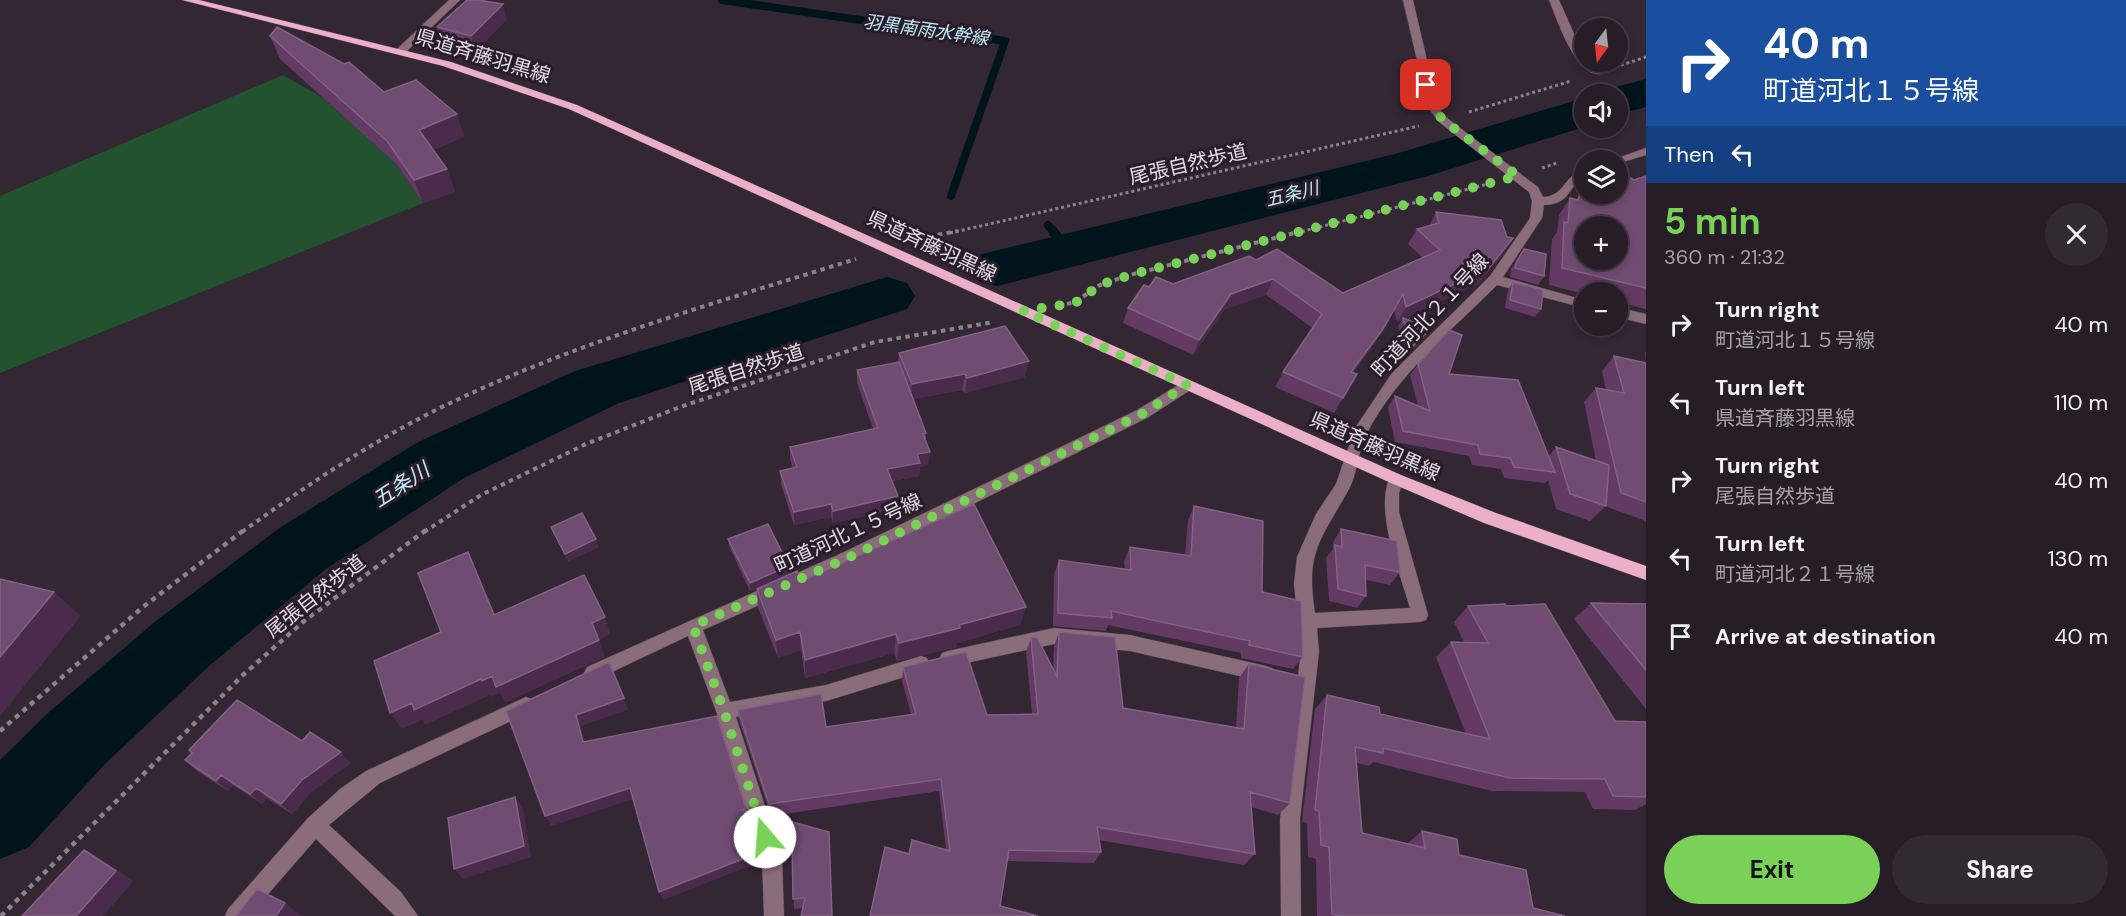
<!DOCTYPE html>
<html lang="en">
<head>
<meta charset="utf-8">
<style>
  body { margin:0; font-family:"DM Sans","Noto Sans JP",sans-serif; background:#322a32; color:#f1f3f6; height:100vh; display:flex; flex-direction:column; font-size:22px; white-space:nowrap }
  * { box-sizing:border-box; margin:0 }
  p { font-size:20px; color:#a4a2a7 }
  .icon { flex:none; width:33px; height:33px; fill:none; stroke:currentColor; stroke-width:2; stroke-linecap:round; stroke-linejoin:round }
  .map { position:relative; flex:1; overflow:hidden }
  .details { display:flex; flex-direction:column; background:#261d26; width:480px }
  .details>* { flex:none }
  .hud { background:#1a4fa0; color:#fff; overflow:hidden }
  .needle { width:39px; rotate:195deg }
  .controls { position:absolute; left:1574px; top:18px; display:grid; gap:12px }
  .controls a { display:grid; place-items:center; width:54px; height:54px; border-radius:50%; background:#261d26; box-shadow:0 3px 9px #0003,0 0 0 2px #423b43; font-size:30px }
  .pin { position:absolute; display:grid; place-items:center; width:51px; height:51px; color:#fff; margin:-26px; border-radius:12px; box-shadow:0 3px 9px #0006 }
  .me { position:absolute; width:66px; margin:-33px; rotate:342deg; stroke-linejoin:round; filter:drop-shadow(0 0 4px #0008) }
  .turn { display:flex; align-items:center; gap:21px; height:126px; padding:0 18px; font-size:27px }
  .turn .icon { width:78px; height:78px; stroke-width:2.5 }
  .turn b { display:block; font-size:42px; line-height:51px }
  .then { display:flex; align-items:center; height:57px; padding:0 18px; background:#0003; gap:12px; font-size:22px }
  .round { display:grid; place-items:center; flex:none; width:63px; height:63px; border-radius:32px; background:#322a32 }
  .head { display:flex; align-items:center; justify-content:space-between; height:102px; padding:0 18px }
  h1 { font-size:36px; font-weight:700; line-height:45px; color:#7ad157 }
  .button { display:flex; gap:12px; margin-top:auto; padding:12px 18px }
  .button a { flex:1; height:69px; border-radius:36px; background:#7ad157; color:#111; font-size:24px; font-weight:700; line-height:69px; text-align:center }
  .button a+a { background:#322a32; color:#f1f3f6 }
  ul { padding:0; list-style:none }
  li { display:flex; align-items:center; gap:18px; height:78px; padding:0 18px }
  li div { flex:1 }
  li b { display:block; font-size:22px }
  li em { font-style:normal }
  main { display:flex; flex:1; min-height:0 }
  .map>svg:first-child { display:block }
  .green { fill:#23522f }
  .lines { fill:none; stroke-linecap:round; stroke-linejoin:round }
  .stream-far1 { stroke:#00151b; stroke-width:8 }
  .stream { stroke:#00151b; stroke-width:10 }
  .river { fill:#00151b; fill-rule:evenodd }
  .minor-casing { stroke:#4f444f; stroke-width:1 }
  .major-casing { stroke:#4f444f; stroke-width:1 }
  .path-far2 { stroke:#8c828c; stroke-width:3; stroke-dasharray:3 3; stroke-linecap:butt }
  .path-far1 { stroke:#8c828c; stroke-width:4; stroke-dasharray:4.5 4.5; stroke-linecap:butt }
  .path { stroke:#8c828c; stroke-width:4.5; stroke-dasharray:5 5; stroke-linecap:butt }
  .minor { fill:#8b6d79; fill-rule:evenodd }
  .major { fill:#ecafc8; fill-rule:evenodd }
  .wall { fill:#633a64 }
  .shaded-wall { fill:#4a2b4b }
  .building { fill:#704b72; stroke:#826284; stroke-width:1.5; fill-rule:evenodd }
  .route { stroke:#7ad157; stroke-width:10; stroke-dasharray:0 18 }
  .labels { text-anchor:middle; stroke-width:6; stroke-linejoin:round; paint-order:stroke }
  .far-water-label { font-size:18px; font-style:italic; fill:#bfecf8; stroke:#291d29 }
  .street-label { font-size:20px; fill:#e2dae2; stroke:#291d29 }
  .water-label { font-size:21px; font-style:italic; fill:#bfecf8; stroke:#291d29 }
</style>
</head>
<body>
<main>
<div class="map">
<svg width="1646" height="916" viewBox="0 0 1646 916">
  <rect width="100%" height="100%" fill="#332733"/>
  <path class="green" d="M283,75L323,98L396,164L423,203L0,373V196Z"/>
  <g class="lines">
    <path class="stream-far1" d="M722,0L1005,41L951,196
      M1048,225L1054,233"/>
    <path class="stream" d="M1053,231L1067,251"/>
    <path class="river" d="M1646,79V107L1617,115V94H1598L1601,91Z
      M1584,98V127L1428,176L997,286L978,281L970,268L978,255L1395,154Z
      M887,277L907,283L915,296L907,309L619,403L464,478L326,569L209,666L105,764L29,847L0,859V760L49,712L157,620L278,529L418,442L575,371Z"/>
    <defs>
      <path id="minor" d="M449,0H460L404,54H396V50Z
        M1403,0H1413L1429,69L1433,101L1447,118L1538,187L1543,197C1564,197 1565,174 1584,169V177C1566,189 1571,204 1544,205L1542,218L1503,277L1584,300V308L1497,285C1452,330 1397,375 1367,433C1358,450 1358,472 1349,489C1321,540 1305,551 1315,613L1410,608C1400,572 1373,509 1391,475H1401L1404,479L1399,493V512L1428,615L1426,620L1420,622L1317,628L1319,652L1300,819L1301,916H1281L1280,819L1301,652L1294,584L1297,557L1316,514L1336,484L1355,428L1392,373L1490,276L1530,218L1532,201L1529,192L1439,122L1423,101L1419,69Z
        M1549,0H1559L1584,56V62H1591L1601,70V74C1576,78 1557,19 1549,0Z
        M1646,148V155L1617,164V160H1612Z
        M1617,307L1646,314V324L1617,317Z
        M1187,380L1194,385L1192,389L1147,418L856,562L703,630L730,702L826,685L921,656L927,658L930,664L927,670L921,672L826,701L736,717L782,858L784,916H764L762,858L716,711L688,636L593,681L587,679L584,673L587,667L844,552L1137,410Z
        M1054,628L1130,635L1266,666L1272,668L1275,674L1272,680L1266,682L1130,651L1054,644L948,667L942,665L939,659L942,653L948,651Z
        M526,697L532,699L535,705L532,711L380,783L329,825L401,892L418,916H395L316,839L249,916H225L228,909L308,818L340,789L366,771Z"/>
      <path id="major" d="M182,0H199L451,62L577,105L1401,475L1496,513L1646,566V580L1484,523L1391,483L569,109L443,66Z"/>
    </defs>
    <use href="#minor" class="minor-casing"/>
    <use href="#major" class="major-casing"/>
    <path class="path-far2" d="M1615,67L1646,57
      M1469,112L1571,81
      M1542,168L1557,163
      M950,233L1419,126
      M1296,233L1488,184"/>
    <path class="path-far1" d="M920,238L958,231
      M1067,304L1075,302L1100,285L1130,275L1302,231
      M242,532C307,485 374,440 446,405C577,342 718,302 856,259
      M424,532L481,495L586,444L680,407L875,342L994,322"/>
    <path class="path" d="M0,731L143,607L244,530
      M1,916L243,675L304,621L426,530"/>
    <use href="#minor" class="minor"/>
    <use href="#major" class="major"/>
  </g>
  <path class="wall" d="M507,19L475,52L442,43L437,27Z
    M270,36L384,92L457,114L464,137L433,150L447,169L455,192L423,203L396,164L280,59Z
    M1646,176V309L1617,302V292H1584V294L1549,285L1552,239L1557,232L1559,215L1570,198L1576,200L1579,196L1583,198L1584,196Z
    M1436,212L1503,254L1479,283L1405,318L1426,336L1406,356L1398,326L1402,320L1397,322L1394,309L1374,344L1353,373L1357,374L1334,413L1275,387L1283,372L1313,328L1266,295L1225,309L1193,355L1123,323L1128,308L1149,287L1173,284L1256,260L1343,293L1423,258L1408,244L1417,229L1429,226Z
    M1524,249L1544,276L1538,285L1510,277L1511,269Z
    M1513,282L1541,309L1535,317L1505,308L1508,290Z
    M1646,352V521L1607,507L1606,503V506L1590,521L1556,509L1548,480L1545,483L1504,478L1501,469L1472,465L1469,456L1395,442L1388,407L1395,396L1418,406L1410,375L1418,364L1449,374L1549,456L1556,447L1596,461L1584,402L1596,388L1606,390L1602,371L1614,356L1646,362L1645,353Z
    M899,353L1025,377L965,393L962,390L913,399L926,433V440L930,452L928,465L920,467L919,476L892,481L898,496L897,509L833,523L831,517L794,525L781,484L780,471L793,468L790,460V447L873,429L857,383V370L898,362Z
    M1194,506L1262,592L1303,657L1293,669L1241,658V653L1108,625L1106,631L1053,626L1054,574L1059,560L1125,569L1124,561L1130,547L1185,555L1188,520Z
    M551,527L599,547L568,561L554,534Z
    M1341,529L1400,572L1390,585L1366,580V596L1357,608L1329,601L1326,558L1333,549V542Z
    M728,539L789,574L750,591L729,546Z
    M802,581L1026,607L1020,625L957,643V647L897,661L894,653L805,678L801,650L778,658L758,608L757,589Z
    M1591,603L1646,605V709L1574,619Z
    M1468,606H1506L1615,721L1646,722V804L1635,810L1593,809L1585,792L1492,791L1373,762L1369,766L1357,763L1362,833L1407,844L1422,831L1459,855L1533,908L1565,916H1317L1316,859L1308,857L1307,823L1302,822L1315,709L1327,695L1380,714L1466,734L1436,657L1451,642H1464L1454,622Z
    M1059,632L1123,708L1236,728L1239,678L1249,664L1290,803L1278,815L1251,807L1255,854L1244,865L1099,840L1101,852L1094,863L1007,861L870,916L909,854L946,849L939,791L771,816L740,723L738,710L826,727L911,714L902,681L903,667L987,715L1032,714L1026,652L1031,638L1053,669L1054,646Z
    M302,741L351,763L312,791L292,814L267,798L262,804L233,785L228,791L197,771L185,760Z
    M774,817L832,916L803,908L794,909L792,849L783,853L775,829Z"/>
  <path class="shaded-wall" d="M503,4L507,19L475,52L471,36Z
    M457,114L464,137L427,153L419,130Z
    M447,169L455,192L423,203L414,180Z
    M1513,238L1503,254L1479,283L1404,319L1403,318L1402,320L1397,322L1406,307Z
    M1273,279L1266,295L1225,309L1193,355L1199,340L1231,294Z
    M1431,328L1426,336L1406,356L1411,348Z
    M1383,329L1374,344L1342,387L1351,372Z
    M1029,361L1025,377L965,393L967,378Z
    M965,374L962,390L910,400L912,384Z
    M930,452L928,465L920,467L919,476L886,482L887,469L917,454Z
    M898,496L897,509L833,523V511Z
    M831,504V517L794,525V512Z
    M596,539L599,547L568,561L565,554Z
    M468,552L476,570L503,632L494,615Z
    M789,566V574L750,591V583Z
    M54,592L81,616L0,716V657Z
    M1026,607L1020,625L957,643V647L897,661L899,643L959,625Z
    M605,617L610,634L598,640L592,623Z
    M800,632L801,650L778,658L776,640Z
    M896,634L894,653L805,678V660Z
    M599,640L605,657L505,703L500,693L491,697L490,695L425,725L422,720L402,729L390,713L412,703L481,679L492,676Z
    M624,698L628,710L581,726L588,753L583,742L576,715Z
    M341,752L351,763L312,791L292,814L281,804L302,780Z
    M221,775L233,785L228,791L216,781Z
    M256,788L267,798L262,804L250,794Z
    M630,788L634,799L551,826L545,816Z
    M515,797L523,808L531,857L463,879L454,869Z
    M792,838L793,849L783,853L782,842Z
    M84,850L102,860L134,881L103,916H76Z
    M758,853L760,862L663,900L659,892Z
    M285,903L302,916H276Z"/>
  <path class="building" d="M467,0H478L503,4L471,36L437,27Z
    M277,27L344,64L349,62L384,92L416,80L457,114L419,130L447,169L414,180L387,141L270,36Z
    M1646,176V288L1562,268L1564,222L1568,223L1570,198L1578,200L1579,196L1584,198V196L1590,194H1617V183L1631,178L1634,180ZM1584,226H1617V260H1584Z
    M1436,212L1501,220L1507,237L1513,238L1489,268L1406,307L1403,294L1383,329L1351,372L1357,374L1343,398L1283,372L1322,314L1273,279L1231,294L1199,340L1128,308L1144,285L1149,287L1156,277L1173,284L1249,256L1256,260L1277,249L1343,293L1440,250L1417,229L1439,223Z
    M1524,249L1546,254L1544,276L1515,268L1517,261Z
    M1513,282L1543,290L1541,309L1510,300Z
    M1403,318L1431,328L1411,348Z
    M1005,326L1029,361L967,378L965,374L912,384L899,353Z
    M1449,330L1462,335L1449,374L1518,380L1555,472L1514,467L1510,458L1480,454L1478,445L1403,431L1395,396L1430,411L1418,364Z
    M1614,356L1646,363V502L1621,493L1596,388L1624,393Z
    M899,362L926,433L923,434L930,452L917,454L920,463L887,469L898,496L833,511L831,504L794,512L780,471L797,467L790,447L878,428L857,370Z
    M1556,447L1609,465L1606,506L1570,494Z
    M974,504L1026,607L959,625L960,628L899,643L896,634L805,660L800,632L776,640L757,589L797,571L802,581Z
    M1194,506L1263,521L1262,592L1301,601L1303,657L1249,645L1250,641L1111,611L1112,618L1058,613L1059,560L1131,570L1130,547L1191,556Z
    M582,513L596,539L565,554L551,527Z
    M768,524L789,566L750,583L728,539Z
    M1341,529L1397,541L1400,572L1365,565L1366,596L1338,589L1335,545L1342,547Z
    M468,552L494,615L584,575L605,617L592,623L599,640L496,687L492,676L482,681L481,679L414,710L412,703L390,713L374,661L441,632L418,573Z
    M0,579L54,592L0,657Z
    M1591,603L1646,604V670Z
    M1505,604L1506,606L1545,604L1615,721L1646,722V797L1613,796L1605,779L1510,778L1383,748V753L1355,747L1362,833L1425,848L1422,831L1457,839L1459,855L1526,870L1533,908L1565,916H1340L1332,914L1329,847L1321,845L1319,811L1315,810L1327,695L1379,707L1380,714L1490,739L1451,642L1488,643L1468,606Z
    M1059,632L1115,637L1123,708L1244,729L1249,664L1305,677L1290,803L1250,792L1255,854L1097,827L1101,852L1009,850L1000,906L1038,916H870L885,847L909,854L912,840L950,851L941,779L769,804L738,710L821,694L826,727L916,714L903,667L966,652L987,715L1038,714L1031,638L1037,637L1057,677Z
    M609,662L624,698L576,715L583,742L717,716L746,809L740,810L747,811L758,853L659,892L630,788L545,816L506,711Z
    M237,700L302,741L310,732L341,752L302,780L281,804L256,788L250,794L221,775L216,781L185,760L192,753L189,750Z
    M515,797L524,846L454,869L448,818Z
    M774,817L829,832L832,916H801L805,898L793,899L792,838L782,842Z
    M84,850L116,871L76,916H22Z
    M257,889L285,903L276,916H236Z"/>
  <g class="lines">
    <path class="route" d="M765,837L724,711L693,626L850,557L1142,414L1187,385L1023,311L1075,303L1100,285L1130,275L1518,176L1443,120L1428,101L1426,85"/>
  </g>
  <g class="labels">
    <g class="far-water-label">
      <text transform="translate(926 30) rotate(8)" y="6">羽黒南雨水幹線</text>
      <text transform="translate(1292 194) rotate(-14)" y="6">五条川</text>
    </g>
    <g class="street-label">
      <text transform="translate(483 56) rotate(17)" y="7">県道斉藤羽黒線</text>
      <text transform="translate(1188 164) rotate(-13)" y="7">尾張自然歩道</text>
      <text transform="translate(932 246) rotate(25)" y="7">県道斉藤羽黒線</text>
      <text transform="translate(1430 315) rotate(-47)" y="7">町道河北２１号線</text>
      <text transform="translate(746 369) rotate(-18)" y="7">尾張自然歩道</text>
      <text transform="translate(1375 446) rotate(24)" y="7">県道斉藤羽黒線</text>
      <text transform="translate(848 533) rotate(-25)" y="7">町道河北１５号線</text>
      <text transform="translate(315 596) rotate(-38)" y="7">尾張自然歩道</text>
    </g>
    <g class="water-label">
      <text transform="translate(401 485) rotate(-33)" y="7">五条川</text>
    </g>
  </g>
</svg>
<div class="controls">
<a><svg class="needle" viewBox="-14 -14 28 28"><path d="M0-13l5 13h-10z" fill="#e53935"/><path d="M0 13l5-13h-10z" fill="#a4a2a7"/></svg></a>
<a><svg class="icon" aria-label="sound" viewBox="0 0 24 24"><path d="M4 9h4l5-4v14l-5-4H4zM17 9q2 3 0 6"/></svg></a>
<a><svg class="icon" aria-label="layers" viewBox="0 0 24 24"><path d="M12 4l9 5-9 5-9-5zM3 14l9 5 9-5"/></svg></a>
<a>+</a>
<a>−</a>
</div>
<div class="pin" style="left:1426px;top:85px;background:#d93025"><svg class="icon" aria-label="arrive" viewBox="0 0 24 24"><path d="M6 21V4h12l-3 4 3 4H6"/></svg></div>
<svg class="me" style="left:765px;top:837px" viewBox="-20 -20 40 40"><circle r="19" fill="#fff"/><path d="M0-13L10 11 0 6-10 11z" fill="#7ad157"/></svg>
</div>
<section class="details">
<div class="hud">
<div class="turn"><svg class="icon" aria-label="right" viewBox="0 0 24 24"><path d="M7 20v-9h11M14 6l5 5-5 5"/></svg><div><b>40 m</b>町道河北１５号線</div></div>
<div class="then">Then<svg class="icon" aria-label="left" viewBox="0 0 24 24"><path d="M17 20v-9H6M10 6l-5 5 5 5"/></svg></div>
</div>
<div class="head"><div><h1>5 min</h1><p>360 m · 21:32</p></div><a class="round"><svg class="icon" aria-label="close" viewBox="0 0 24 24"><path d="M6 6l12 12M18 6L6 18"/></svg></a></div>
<ul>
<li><svg class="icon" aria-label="right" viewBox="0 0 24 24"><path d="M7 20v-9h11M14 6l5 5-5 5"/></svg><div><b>Turn right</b><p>町道河北１５号線</p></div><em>40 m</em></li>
<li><svg class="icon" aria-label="left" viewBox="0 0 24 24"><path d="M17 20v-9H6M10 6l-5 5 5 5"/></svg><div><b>Turn left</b><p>県道斉藤羽黒線</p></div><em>110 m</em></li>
<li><svg class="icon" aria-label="right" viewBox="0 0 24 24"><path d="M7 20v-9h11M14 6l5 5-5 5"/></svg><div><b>Turn right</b><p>尾張自然歩道</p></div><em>40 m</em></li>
<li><svg class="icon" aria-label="left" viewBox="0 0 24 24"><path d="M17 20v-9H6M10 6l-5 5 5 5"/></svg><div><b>Turn left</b><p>町道河北２１号線</p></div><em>130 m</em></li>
<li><svg class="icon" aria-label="arrive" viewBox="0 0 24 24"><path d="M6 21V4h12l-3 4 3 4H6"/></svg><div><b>Arrive at destination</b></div><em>40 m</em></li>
</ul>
<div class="button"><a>Exit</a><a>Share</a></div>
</section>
</main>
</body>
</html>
